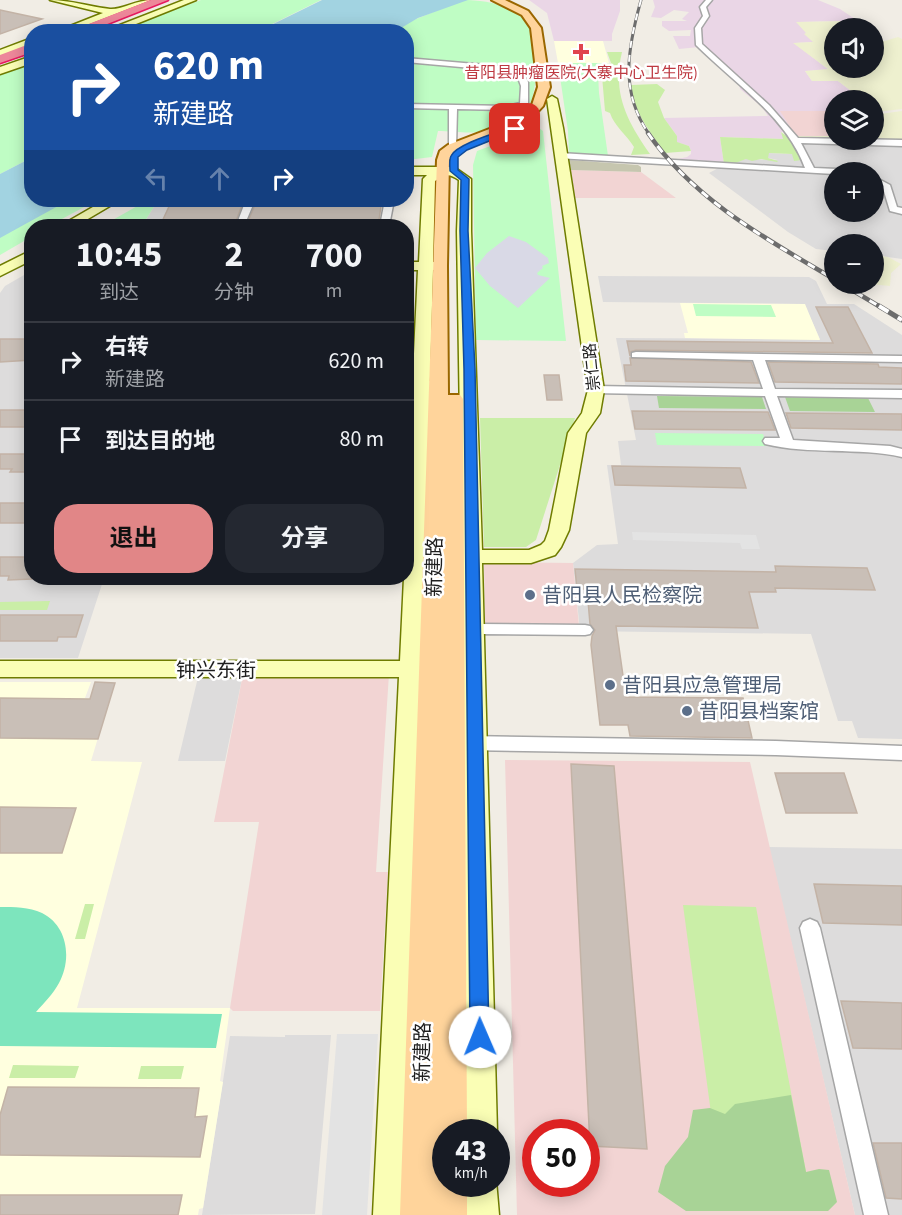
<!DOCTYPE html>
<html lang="zh">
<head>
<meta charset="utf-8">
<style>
  body { margin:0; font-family:"Source Sans 3","Noto Sans SC",sans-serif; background:#242831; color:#f1f3f6; height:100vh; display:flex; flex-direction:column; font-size:22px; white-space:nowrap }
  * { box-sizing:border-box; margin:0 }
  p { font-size:20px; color:#9ea1a6 }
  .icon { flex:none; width:33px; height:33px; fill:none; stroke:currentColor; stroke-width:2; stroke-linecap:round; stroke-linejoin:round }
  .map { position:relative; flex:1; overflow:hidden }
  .panel { position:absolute; left:24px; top:219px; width:390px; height:366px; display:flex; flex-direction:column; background:#171b24; border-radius:24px; box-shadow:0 3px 15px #0003 }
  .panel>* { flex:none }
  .guide { position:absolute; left:24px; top:24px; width:390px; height:183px; border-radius:24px; box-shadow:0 3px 15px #0003; background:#1a4fa0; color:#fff; overflow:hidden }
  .buttons { position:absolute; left:824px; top:18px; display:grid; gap:12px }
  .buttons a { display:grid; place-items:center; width:60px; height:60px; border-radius:50%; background:#171b24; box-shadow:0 3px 15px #0003; font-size:30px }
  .speed { position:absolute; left:432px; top:1119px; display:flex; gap:12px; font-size:30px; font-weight:700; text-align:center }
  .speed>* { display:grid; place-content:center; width:78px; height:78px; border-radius:50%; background:#171b24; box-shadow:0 3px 15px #0003; line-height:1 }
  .speed small { font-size:15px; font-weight:400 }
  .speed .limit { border:9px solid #d22; background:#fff; color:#111 }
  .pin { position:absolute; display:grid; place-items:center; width:51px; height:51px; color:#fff; margin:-26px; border-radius:12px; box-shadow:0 3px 9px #0006 }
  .me { position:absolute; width:66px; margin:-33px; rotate:359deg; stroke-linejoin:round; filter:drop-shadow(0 0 4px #0008) }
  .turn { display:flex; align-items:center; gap:21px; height:126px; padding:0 30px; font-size:27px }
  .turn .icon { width:78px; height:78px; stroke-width:2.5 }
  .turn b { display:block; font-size:42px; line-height:51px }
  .lanes { display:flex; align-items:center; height:57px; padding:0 30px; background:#0003; justify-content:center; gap:30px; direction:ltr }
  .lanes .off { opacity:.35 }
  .eta { display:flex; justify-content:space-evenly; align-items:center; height:102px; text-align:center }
  .eta b { font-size:36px; font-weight:700; line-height:42px }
  .action { display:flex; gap:12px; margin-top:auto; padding:12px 30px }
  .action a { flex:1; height:69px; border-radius:24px; background:#e18687; color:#111; font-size:24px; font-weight:700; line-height:69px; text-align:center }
  .action a+a { background:#242831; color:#f1f3f6 }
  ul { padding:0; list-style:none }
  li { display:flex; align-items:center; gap:18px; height:78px; padding:0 30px; border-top:2px solid #363941 }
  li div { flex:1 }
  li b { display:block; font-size:22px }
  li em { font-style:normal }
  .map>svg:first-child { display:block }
  .residential { fill:#dddcdc; fill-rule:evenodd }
  .commercial { fill:#f2d4d3; fill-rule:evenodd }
  .industrial { fill:#ead6e6 }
  .education { fill:#ffffdf }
  .construction { fill:#c6c6af }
  .farmland { fill:#eef0cf }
  .grass { fill:#caeea7 }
  .forest { fill:#a8d396 }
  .park { fill:#bffdc4 }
  .pitch { fill:#7de5bd }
  .parking { fill:#e3e3e3 }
  .plaza { fill:#d9d9e6 }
  .water { fill:#a2d3e1 }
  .building { fill:#c9bfb7; stroke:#c3b3a6; stroke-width:1.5 }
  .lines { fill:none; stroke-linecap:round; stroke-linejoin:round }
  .street-casing { stroke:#a6a6a6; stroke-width:3 }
  .secondary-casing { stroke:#6f7c00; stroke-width:3 }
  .primary-casing { stroke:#9a6700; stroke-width:4 }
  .highway-casing { stroke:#e7195f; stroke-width:3 }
  .street { fill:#fff; fill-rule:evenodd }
  .secondary { fill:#fafeb5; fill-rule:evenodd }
  .primary { fill:#ffd49b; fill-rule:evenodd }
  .highway { fill:#ed879a; fill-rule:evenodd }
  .rail-far2-casing { stroke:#6d6d6d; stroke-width:3 }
  .rail-far1-casing { stroke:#6d6d6d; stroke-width:4.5 }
  .rail-casing { stroke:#6d6d6d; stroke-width:5 }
  .rail-far2 { stroke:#fff; stroke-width:2; stroke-dasharray:7; stroke-linecap:butt }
  .rail-far1 { stroke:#fff; stroke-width:3; stroke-dasharray:8; stroke-linecap:butt }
  .rail { stroke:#fff; stroke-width:4; stroke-dasharray:11; stroke-linecap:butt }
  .route { fill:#1a73e8; stroke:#114b97; stroke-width:1.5 }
  .health-dot { fill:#e0444e; stroke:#fff; stroke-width:2 }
  .service-dot { fill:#5c6f8a; stroke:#fff; stroke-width:2 }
  .labels { text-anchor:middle; stroke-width:5; stroke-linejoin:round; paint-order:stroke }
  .far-health-label { font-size:16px; fill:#be3a42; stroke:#fff }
  .far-street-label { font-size:16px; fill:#1f1f1f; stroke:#fff }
  .street-label { font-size:20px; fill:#1f1f1f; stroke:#fff }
  .service-label { font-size:20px; fill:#4e5e75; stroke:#fff; text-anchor:start }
</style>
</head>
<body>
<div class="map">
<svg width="902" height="1215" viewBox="0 0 902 1215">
  <rect width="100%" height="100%" fill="#f1ede5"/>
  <path class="residential" d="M799,143L902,144V259L873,255V244H834V251L816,249L788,232L709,173L726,164L746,159L778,160L768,158V153L792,154L802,160ZM834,172H873V212H834Z
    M158,200H245L236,226H142Z
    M31,271L32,578H104L78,658H0V293L5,286Z
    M598,276L809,277L816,281L827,304H854L902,335V739L858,738L852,721H838L811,634L580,631L573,563L597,545L618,544L607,465H621L618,441L636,440L616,338L820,339L804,304L603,302Z
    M199,673L243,674L225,761H178Z
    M769,847L902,849V1215H855Z
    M285,1035H331L315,1214L202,1215L230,1036L285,1037Z"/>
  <path class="commercial" d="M779,111H834V136H796Z
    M571,170L641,172L676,198H575Z
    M484,562L573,563L579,626L485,625Z
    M243,674H389L376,872H388L380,1011H233L230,1008L259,822H214Z
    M505,760L750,762L855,1215H517ZM536,1132H586V1184H536Z"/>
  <path class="industrial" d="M529,0H620V11L612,34V41H554L547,13Z
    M653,0H818L840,9L855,19H846L847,21L797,22L814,42L794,43L829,70L805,71L812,81H838L863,100H834V111H780L793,132H781L784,139L720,137L724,164L674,162L673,160L687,157L691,154V151L689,146L676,142L677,136L664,118L768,116L762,107L740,89L739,83L699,47L679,49L673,36H690L691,30L669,31L662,26V21H687L682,19L689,12L674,10L661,18L651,17L655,7Z"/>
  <path class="education" d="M554,41H603L609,63H558Z
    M680,303L805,304L820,340L685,338L684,333H688Z
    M0,682H91L85,698H110L91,761L142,762L77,1008H230L220,1081L223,1082L203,1208L199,1209L198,1215H0Z"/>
  <path class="construction" d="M569,160L638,165L641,167V172L571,170Z"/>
  <path class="farmland" d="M850,21L857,28H834V68H873V40L885,41L898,37L902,39V109L876,112L873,110V100H863L838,81H812L805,71L828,69L793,43L813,42L804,34L806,33L796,22Z
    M902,111V141L795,139L796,136H834V140H873V115Z
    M873,255L888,257L901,264L891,273L890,286L870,284H873Z"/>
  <path class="grass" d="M607,52H622C612,93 627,121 650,154L631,155L634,147C627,135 614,126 610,113L605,111L602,76L606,70V64L611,63Z
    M657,84L665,90L658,102L664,118L677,136V142L689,146L691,151L665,153C650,132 633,111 631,85Z
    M781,132L792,140L802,160L794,161L792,154L769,153L768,158L778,161L777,162L761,159L752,161L746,159L733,164H724L720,137L783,139Z
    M480,418H575L536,540L526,547H484Z
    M50,601L47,610H0V602Z
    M85,904H94L85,939H75Z
    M683,905L756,907L811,1198L722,1195Z
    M13,1065L79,1066L75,1078H9Z
    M141,1066H184L181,1079H138Z"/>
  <path class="forest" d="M657,396L762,397L766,409L659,408Z
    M785,397L868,398L875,412L790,411Z
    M791,1095L806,1172L819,1169L829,1170L837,1202L828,1211H686L658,1192L665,1166L688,1137L693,1110L710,1108L725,1114L735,1104Z"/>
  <path class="park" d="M201,0H321L258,31L115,32Z
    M463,0C482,0 509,4 525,17C539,28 539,92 529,105C521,115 501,125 489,130C476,135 453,131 438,131L432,157L407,160L406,32H384Z
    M31,62V158L0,174V74Z
    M558,63H603L598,73L599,93L608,156L569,153L568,131Z
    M539,128L543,131L566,341L476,340L473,165L477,151Z
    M56,200H97L49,226H32L31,237L0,255V231Z
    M148,200H158L142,226H102Z
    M693,304L771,305L776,317L696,316Z
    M655,433L763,434L767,446L657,445Z"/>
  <path class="pitch" d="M0,907C14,907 29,907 42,913C68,926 72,959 59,983C53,994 44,1003 36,1012L222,1014L216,1048L0,1046Z"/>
  <path class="parking" d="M632,532L756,535L760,549H742L740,543L633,540Z
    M337,1034H378L367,1215H322Z"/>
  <path class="plaza" d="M509,236L526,242L548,258L549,263L542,266L543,268L537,273L538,275L550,278L518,308L490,286L475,268L487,253Z"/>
  <path class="water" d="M322,0H468L418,18L396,31H259Z
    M31,158L32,200H69L0,238V174Z"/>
  <path class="building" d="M0,10L42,19L0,34Z
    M172,200H244L234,226H160Z
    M257,200H382L378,226H246Z
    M816,307H848L872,353L636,350L630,352V356L627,341L833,343Z
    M0,339H32V360L0,362Z
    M630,358L751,362L759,383L626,381L624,365H631Z
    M768,362L878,364L879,367L902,368V384L775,382Z
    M544,375H559L562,400H547Z
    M0,410H32V427H0Z
    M632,411L768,412L775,430L635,429Z
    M786,413L902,414V430L791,428Z
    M0,454H32V472H10L12,469H0Z
    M612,466L740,468L746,488L615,485Z
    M0,503H32V523H0Z
    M0,557H32V579L8,580L9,576H0Z
    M775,566L867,568L875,590L775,588L776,592H749L758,628L616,626L626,697L743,698L752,738L630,736L628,725H600L591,645L592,636L595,630L590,624L587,589H577L575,569L776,572Z
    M0,615H83L76,637H58L57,641H0Z
    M95,682L115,683L98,739L0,738V698L90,699Z
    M571,764L614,766L647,1149L590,1146Z
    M775,773H844L857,813H786Z
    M0,807L76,808L62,853H0Z
    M814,884L902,886V925L823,923Z
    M841,1001L902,1003V1049L853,1048Z
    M8,1087L199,1088L195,1117L207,1116L200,1157L0,1155V1115Z
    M873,1143H902V1199L886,1198Z
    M0,1195H182L178,1215H0Z"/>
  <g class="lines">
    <defs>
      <path id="street" d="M706,0H712L706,7L709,16L701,28L702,44L769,105L798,138L902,140V146L801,143L814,168L837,169L841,172H834V174L557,158V154L560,153L805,168C786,116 734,83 696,45L695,28L703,16L700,7Z
        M406,58L521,68L528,82V104L507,110L457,109L456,148L449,150V109L406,108V104L507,106L520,103L521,86L516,72L406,62Z
        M873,176L890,185L897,207L902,208V214L890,211L883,188L873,183Z
        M246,200H255L244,226H236Z
        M385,200H394L389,226H380Z
        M636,352L902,356V362L765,360L775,389L902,390V398L777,396L793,440L890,446L902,449V457C857,447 810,455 765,444L763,441L765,438H780L765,396L592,393V387L596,386L763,389L753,360L632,357V353Z
        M406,381H433L439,385L433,389H406Z
        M480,624L585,625L590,626L593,630L590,634L585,635L483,634L473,639L460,638L457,634L460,630Z
        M467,736L776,741L902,746V760L776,755L467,750L461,748L459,743L461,738Z
        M810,919L817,922L820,928L888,1215H864L800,928L803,922Z"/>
      <path id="secondary" d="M50,0C71,0 90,7 110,9C121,10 137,0 151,0L69,32H55L103,13Z
        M184,0H196L116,32H102Z
        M32,38V45L0,56V50Z
        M32,56V63L0,74V67Z
        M552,96L557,99L563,128L604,390L600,413L586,433L569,530L561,547L555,555L531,563H482L497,1132H465L462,563L452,561L449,556L452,551L462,550L457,231L459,180C449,173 445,174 435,181L433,262L444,263L446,266L444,269L433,270L422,661L430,663L433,669L430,675L421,677L407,1215H373L399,677H0V661H400L404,578H406V521L418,270H406V262H419L423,179L427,175H406V167H454L471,179V231L482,550H529L541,545L545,541L549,530L568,433L582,413L588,390L547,99Z
        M105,200H120L76,226H60Z
        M32,250V260L0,276V266Z
        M496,1180L499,1215H465L466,1184H496Z"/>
      <path id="primary" d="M492,0H505L528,11L541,28L550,87L543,106L526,124L456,151L449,160L447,266L448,395H460L463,399L467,1132H446V1147L437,1141L436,1175L438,1172L446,1168V1184H467V1215H400L437,160L440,151L448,145L518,118L532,105L538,87L531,28L522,15Z"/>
      <path id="highway" d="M151,0H168L87,32H68Z
        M32,43V52L0,63V55Z"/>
    </defs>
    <use href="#street" class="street-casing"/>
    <use href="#secondary" class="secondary-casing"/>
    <use href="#primary" class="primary-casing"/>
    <use href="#highway" class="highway-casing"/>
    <use href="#street" class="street"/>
    <use href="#secondary" class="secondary"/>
    <use href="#primary" class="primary"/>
    <use href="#highway" class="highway"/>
    <defs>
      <path id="rail-far2" d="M641,0C628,47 619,91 649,134"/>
      <path id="rail-far1" d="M648,133C693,199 766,239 834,279
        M842,284L882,308"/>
      <path id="rail" d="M879,306L902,320"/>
    </defs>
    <use href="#rail-far2" class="rail-far2-casing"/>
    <use href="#rail-far1" class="rail-far1-casing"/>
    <use href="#rail" class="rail-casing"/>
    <use href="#rail-far2" class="rail-far2"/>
    <use href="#rail-far1" class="rail-far1"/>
    <use href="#rail" class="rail"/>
  </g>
  <path class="route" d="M512,127L519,129L467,150L458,157V170L469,179L468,231L475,369L489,1037L486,1044L480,1046L473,1044L470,1037L464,369L460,231L461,180L450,171C450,167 449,160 451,156C456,144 499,132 512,127Z"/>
  <path class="health-dot" d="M578 43h6v6h6v6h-6v6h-6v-6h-6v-6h6z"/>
  <g class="service-dot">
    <circle cx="530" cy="595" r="6"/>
    <circle cx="610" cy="685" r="6"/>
    <circle cx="687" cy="711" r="6"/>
  </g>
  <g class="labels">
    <g class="far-health-label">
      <text x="581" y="78">昔阳县肿瘤医院(大寨中心卫生院)</text>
    </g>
    <g class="far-street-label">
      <text transform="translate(591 367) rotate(-96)" y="6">崇仁路</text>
    </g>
    <g class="street-label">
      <text transform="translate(434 567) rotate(-89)" y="7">新建路</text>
      <text x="216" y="677">钟兴东街</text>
      <text transform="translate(422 1052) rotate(-89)" y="7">新建路</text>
    </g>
    <g class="service-label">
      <text x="542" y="602">昔阳县人民检察院</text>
      <text x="622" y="692">昔阳县应急管理局</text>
      <text x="699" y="718">昔阳县档案馆</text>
    </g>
  </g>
</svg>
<div class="buttons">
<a><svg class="icon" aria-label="sound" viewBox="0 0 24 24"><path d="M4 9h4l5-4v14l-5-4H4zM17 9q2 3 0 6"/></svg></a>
<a><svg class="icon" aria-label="layers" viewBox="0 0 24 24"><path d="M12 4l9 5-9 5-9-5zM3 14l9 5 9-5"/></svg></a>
<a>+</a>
<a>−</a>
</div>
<div class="speed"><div>43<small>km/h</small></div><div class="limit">50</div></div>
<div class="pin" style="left:515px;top:129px;background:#d93025"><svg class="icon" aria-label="arrive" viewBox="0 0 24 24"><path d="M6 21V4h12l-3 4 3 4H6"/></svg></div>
<svg class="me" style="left:480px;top:1037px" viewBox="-20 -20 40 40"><circle r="19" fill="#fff"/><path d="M0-13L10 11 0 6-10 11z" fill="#1a73e8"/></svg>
<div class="guide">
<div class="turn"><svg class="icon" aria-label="right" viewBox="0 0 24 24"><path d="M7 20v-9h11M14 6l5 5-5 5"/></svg><div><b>620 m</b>新建路</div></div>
<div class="lanes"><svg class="icon off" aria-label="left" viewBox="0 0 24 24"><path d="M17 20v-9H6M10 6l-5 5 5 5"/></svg><svg class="icon off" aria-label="ahead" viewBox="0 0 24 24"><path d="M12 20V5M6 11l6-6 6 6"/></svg><svg class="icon" aria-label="right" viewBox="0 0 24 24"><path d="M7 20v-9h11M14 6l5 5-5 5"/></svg></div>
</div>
<section class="panel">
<div class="eta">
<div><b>10:45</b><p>到达</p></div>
<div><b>2</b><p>分钟</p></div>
<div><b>700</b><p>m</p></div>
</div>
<ul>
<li><svg class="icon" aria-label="right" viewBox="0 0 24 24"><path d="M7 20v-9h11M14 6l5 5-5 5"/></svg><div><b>右转</b><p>新建路</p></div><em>620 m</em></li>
<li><svg class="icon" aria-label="arrive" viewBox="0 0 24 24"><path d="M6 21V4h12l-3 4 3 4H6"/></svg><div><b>到达目的地</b></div><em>80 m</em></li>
</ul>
<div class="action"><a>退出</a><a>分享</a></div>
</section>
</div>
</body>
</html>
